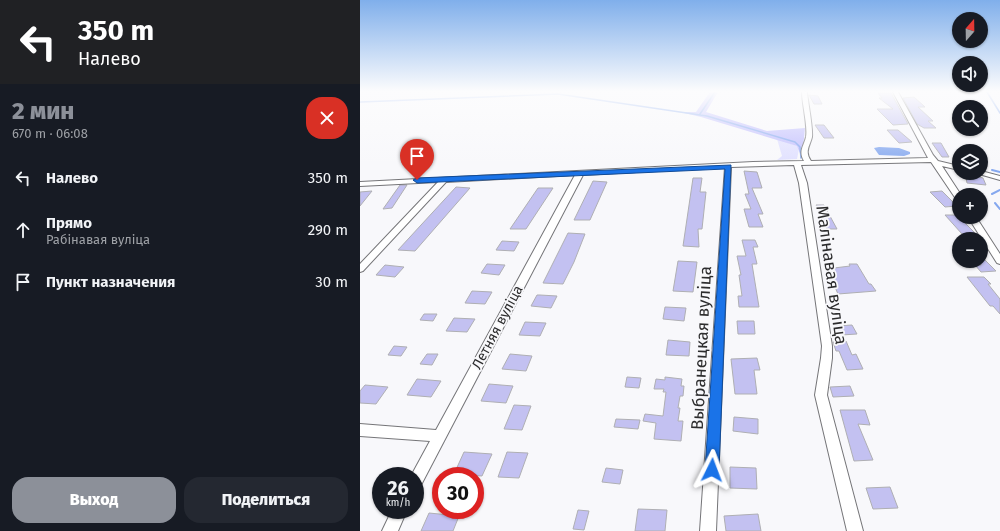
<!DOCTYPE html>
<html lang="ru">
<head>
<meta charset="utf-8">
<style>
  body { margin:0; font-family:"Fira Sans",sans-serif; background:#242831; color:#f1f3f6; height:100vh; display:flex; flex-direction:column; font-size:15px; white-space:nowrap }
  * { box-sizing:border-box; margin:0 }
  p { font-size:13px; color:#9ea1a6 }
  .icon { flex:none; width:22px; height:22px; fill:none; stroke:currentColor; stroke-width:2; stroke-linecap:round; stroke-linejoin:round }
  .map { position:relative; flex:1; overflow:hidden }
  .panel { display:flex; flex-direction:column; background:#171b24; width:360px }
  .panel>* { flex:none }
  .banner { background:#202124; color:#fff; overflow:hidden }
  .needle { width:26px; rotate:20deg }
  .buttons { position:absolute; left:592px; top:12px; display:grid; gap:8px }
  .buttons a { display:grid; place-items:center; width:36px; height:36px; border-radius:50%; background:#171b24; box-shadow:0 1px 3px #0004; font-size:20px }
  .speed { position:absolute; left:12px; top:467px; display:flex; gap:8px; font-size:20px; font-weight:700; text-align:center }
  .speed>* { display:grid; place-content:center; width:52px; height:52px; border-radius:50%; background:#171b24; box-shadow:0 1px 3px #0004; line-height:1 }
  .speed small { font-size:10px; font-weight:400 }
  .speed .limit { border:6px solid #d22; background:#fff; color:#111 }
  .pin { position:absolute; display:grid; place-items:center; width:34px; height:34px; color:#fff; margin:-41px -17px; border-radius:50% 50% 50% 0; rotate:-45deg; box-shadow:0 0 4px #0007 }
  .pin .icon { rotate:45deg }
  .me { position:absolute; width:44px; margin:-22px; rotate:3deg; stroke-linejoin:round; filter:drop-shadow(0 0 3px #0008) }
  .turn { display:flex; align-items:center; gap:14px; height:84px; padding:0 12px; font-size:18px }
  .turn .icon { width:52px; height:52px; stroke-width:2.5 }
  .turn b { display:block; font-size:28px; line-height:34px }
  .round { display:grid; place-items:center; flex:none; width:42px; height:42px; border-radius:16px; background:#242831 }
  .headline { display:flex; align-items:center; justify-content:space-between; height:68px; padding:0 12px }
  h1 { font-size:24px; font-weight:800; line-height:30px; color:#8c9099 }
  .cta { display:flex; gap:8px; margin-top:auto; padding:8px 12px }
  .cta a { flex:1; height:46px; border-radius:16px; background:#8c9099; color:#fff; font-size:16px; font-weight:800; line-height:46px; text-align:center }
  .cta a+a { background:#242831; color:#f1f3f6 }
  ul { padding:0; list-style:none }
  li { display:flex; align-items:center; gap:12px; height:52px; padding:0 12px }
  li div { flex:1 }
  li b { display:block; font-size:15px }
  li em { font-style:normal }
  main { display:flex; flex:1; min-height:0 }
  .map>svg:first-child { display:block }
  .green { fill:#e0e0ff }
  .forest { fill:#c1befe }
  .water { fill:#85a8ef }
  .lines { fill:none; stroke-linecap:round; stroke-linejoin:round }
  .stream-far1 { stroke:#85a8ef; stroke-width:1.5 }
  .stream { stroke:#85a8ef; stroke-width:2 }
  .building { fill:#c3c1f1; stroke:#afafb3 }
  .minor-casing { stroke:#757578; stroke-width:2 }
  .minor { fill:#fff; fill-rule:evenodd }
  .route { fill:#1a73e8; stroke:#114b97 }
  .labels { text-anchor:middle; stroke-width:3.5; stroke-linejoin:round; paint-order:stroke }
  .street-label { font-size:14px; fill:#2d2d2e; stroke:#f8f8fb }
  .near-street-label { font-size:17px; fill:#2d2d2e; stroke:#f8f8fb }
</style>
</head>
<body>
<main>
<section class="panel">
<div class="banner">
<div class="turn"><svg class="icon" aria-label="left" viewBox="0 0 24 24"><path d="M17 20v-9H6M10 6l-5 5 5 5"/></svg><div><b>350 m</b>Налево</div></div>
</div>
<div class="headline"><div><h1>2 мин</h1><p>670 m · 06:08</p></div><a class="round" style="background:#d93025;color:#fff"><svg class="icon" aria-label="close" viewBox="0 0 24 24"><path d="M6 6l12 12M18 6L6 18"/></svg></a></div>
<ul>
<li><svg class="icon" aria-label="left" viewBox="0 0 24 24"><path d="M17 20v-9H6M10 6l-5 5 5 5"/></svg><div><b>Налево</b></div><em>350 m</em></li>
<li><svg class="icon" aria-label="ahead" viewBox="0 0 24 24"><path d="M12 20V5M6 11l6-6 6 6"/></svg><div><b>Прямо</b><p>Рабінавая вуліца</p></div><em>290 m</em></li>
<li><svg class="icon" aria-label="arrive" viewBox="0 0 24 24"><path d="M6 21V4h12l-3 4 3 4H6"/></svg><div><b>Пункт назначения</b></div><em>30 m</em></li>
</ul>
<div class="cta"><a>Выход</a><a>Поделиться</a></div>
</section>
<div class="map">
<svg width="640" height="531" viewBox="0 0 640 531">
  <rect width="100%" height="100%" fill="#f8f8fb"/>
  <path class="green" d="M417,139L437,146L439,149L437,159L417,160L422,156Z"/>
  <path class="forest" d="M350,92H358L346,112L407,131L445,128L442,158L437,146L341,117L320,112H336Z"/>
  <path class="water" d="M519,147L539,148L550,152V154L544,156L519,155L514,148Z"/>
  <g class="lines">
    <path class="stream-far1" d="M627,92L640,113
      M0,102L198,94L347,116L435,142L440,147L441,158
      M340,114L355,92"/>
    <path class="stream" d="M621,168H624
      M632,170L640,172
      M632,194L640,190
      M635,203L640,209"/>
  </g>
  <path class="building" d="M518,93H531L548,124L533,125L517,109H533L519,98H522Z
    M449,95L458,96L462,104H454Z
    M554,97L565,107H558L573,121H568L576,128H564L557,124L543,98Z
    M455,125H464L474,138H464Z
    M527,130H538L552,142L539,143Z
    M572,143H581L589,157H582Z
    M384,171L397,172L402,188H392L403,214H398L403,227H389L384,209H391L385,194H389Z
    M605,173L623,178L626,185L607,183Z
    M333,178H342L340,192H346L342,229H338L339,247L323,246Z
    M233,181L247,182L230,220H214Z
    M40,185H47L32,208L23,209Z
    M96,187L110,188L55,251L38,250Z
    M178,188H193L166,229H150Z
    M12,191L0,206V192Z
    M582,191L597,206L585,207L570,192Z
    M456,205H464L477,229H467L459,216L463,215Z
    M585,215H597L615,233L602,234Z
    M208,233L225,234L214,262L203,284L183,283Z
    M382,240H395L398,247H393L397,264H392L399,307H379L378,296H382L379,275H381L377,256H386Z
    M142,241L159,242L154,251L136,250Z
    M621,256L636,271L621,272L615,265H621Z
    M318,261L337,262L333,292L313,291Z
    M127,264L145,265L139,275L121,273Z
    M489,264H497L509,284H511L516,291L478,294L474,285H476L466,269L490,266Z
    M25,265L44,267L35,277L16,275Z
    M607,277H624L631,284H628L640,299V314L633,306H630Z
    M112,291L132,292L125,304L105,303Z
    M177,295H180L197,296L191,308L171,306Z
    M305,307L326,308L324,321L303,319Z
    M64,314H77L73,321L60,320Z
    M94,318L115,319L107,332L86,331Z
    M377,321H394L395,334H378Z
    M165,322L186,323L180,336L159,335Z
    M492,325L497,334L481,335L476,326Z
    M308,340L330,342L329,356L306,355Z
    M486,341L492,355L496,354L503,369L487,370L479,351H476L473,342Z
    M34,346L47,347L41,356L28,355Z
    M67,354H78L72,365L60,364Z
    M150,354L172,356L166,371L142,369Z
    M397,358L400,370H394L397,394H375L371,359Z
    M267,377L281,378L279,388L265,387Z
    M305,377L322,379L321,386H324L323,396H320L318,408H320L318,421H323L321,441L294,439L296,423L283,421L285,414L303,416L306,392H303L304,389H294L296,379L305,380Z
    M57,379L81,381L71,397L47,395Z
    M129,384L153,386L146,403L121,401Z
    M5,385L28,387L16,404L0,403V391Z
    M490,386L494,396L473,397L470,387Z
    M154,405L171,406L162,430L144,429Z
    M480,410H505L510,425L498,424L513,460L494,461Z
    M374,417L398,419V434L373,431Z
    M256,419L280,420L278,429L254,427Z
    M104,452L132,454L122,476L94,474Z
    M147,452L168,453L159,478L138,477Z
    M370,467L396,468L397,489L370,488Z
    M246,468L263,470L260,484L242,482Z
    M530,487L538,508L513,509L506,488Z
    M278,509L307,510L305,531H275Z
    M218,510L229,511L224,530L213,529Z
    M69,513L99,516L93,531H61Z
    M398,514L401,531H366L364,516Z"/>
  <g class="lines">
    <defs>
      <path id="minor" d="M442,92H447C448,103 453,127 452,137C450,146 444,151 451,161L568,158L533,92H538L573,155L578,161L599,166V170L582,166L601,195H599V199H596L571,162L441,165L447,183L472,346V358L467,395L503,531H487L455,395L461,358L462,346L439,183L434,165L371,167L356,531H340L365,167L223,175L60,487L55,489V476H51L70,441L0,436V424L76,430L215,175L86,182L3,271L0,272V264L78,182L0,186V182L393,162L444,161C438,151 444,146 446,137C448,126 442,104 442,92Z
        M621,171L640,176V180L619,174L618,173H621Z
        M608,217H616L640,254V264L637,263Z
        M32,510H47L38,531H22Z"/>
    </defs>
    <use href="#minor" class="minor-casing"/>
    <use href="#minor" class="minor"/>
  </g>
  <linearGradient id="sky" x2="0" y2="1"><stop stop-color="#80afeb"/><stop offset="0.55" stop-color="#fcfcfd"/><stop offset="1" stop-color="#fcfcfd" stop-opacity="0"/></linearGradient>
  <rect width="640" height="166" fill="url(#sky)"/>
  <path class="route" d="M371,165L359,470L357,474L352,476L347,474L345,470L365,169L57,183L53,180L57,178Z"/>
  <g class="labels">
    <g class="street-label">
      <text transform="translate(137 327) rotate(-62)" y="5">Летняя вуліца</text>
    </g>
    <g class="near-street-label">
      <text transform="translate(472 275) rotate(82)" y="6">Малінавая вуліца</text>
      <text transform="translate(341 348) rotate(-87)" y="6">Выбранецкая вуліца</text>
    </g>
  </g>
</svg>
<div class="buttons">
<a><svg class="needle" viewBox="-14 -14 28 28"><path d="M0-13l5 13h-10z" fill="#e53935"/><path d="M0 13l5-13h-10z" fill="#9ea1a6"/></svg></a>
<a><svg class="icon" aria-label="sound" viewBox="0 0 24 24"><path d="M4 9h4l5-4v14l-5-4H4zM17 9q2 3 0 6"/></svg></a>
<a><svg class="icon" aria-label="search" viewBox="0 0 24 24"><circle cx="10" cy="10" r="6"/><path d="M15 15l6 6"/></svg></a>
<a><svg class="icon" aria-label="layers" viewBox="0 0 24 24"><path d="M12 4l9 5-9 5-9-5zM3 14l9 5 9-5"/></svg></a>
<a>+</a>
<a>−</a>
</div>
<div class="speed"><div>26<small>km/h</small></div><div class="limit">30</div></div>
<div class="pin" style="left:57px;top:180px;background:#d93025"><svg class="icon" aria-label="arrive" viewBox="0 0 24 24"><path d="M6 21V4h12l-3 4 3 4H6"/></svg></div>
<svg class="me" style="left:352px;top:470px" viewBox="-20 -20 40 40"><path d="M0-17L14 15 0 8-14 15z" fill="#1a73e8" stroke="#fff" stroke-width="4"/></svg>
</div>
</main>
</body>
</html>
